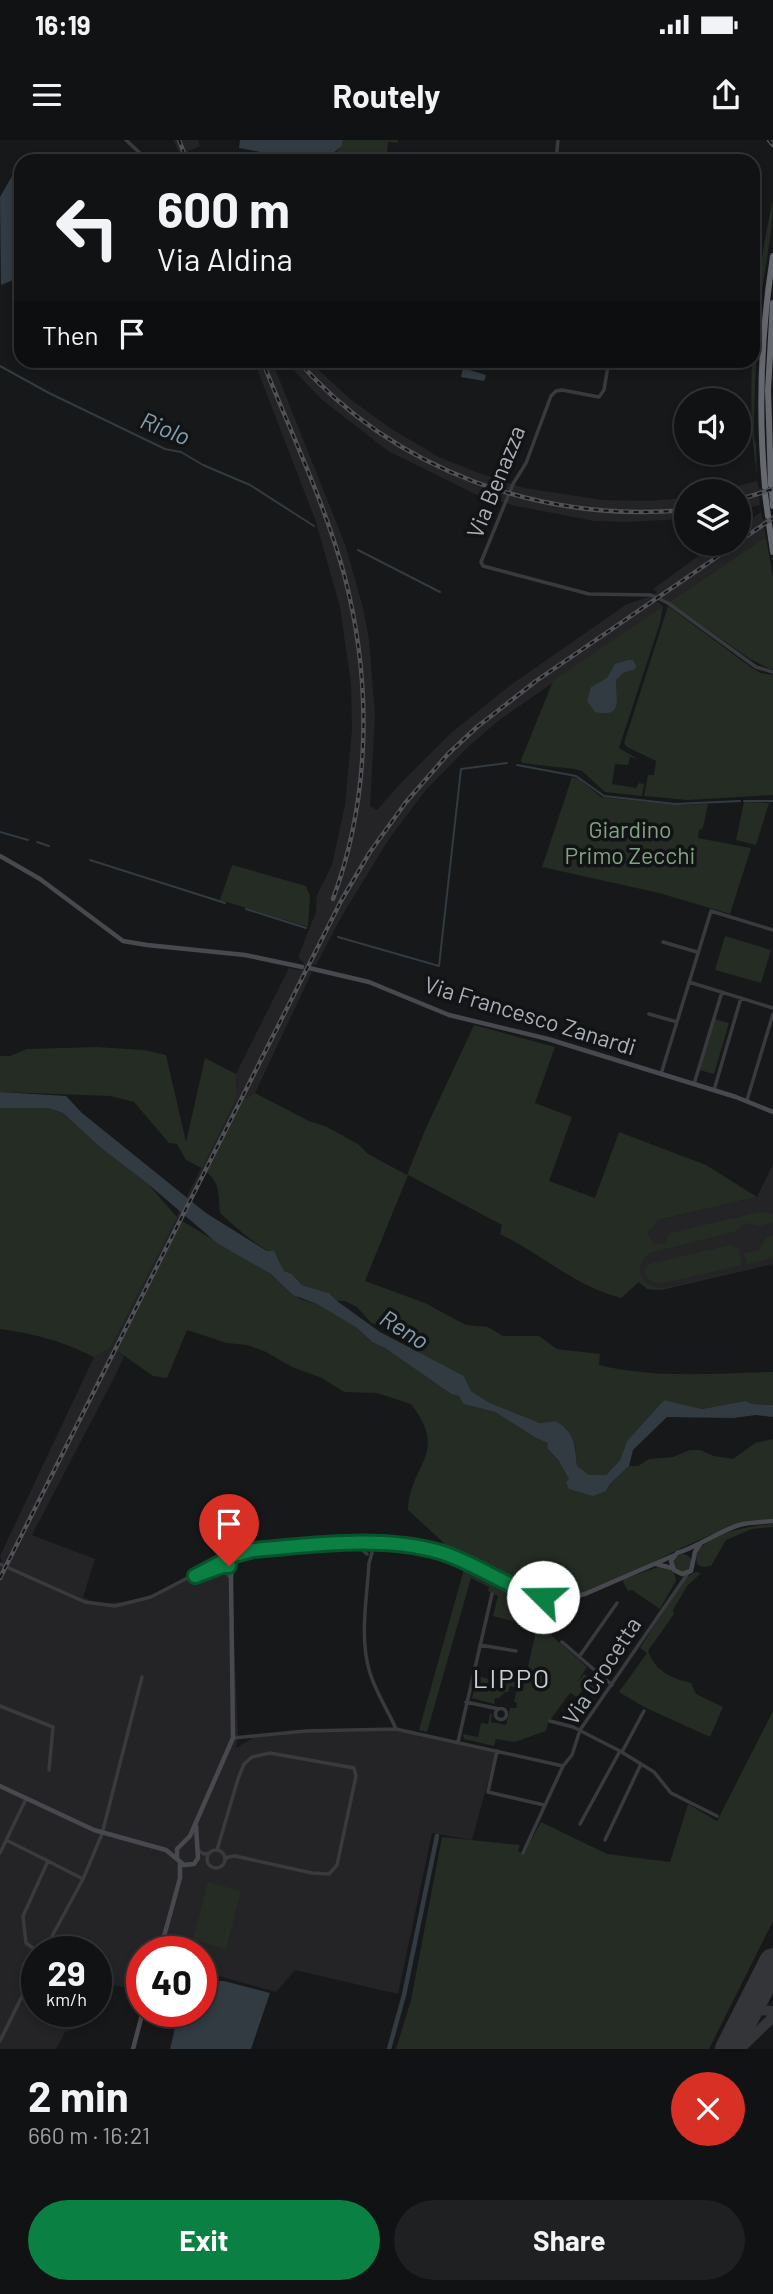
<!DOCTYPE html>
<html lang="en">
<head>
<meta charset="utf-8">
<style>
  body { margin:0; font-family:Barlow,sans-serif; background:#1e2021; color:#f1f3f6; height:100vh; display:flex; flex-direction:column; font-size:26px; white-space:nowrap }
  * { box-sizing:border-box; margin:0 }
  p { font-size:23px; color:#9c9ea0 }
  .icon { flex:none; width:38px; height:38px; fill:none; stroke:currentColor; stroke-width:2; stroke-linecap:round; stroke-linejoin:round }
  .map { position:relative; height:1909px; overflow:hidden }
  .details { display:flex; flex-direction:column; background:#111213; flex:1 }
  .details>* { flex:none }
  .hud { position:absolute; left:14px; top:14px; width:746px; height:214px; border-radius:21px; box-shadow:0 4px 10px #0003,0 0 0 2px #303233; background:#111213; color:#f1f3f6; overflow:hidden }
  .buttons { position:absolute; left:674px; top:248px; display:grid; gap:14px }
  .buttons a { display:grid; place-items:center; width:77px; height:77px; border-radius:50%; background:#111213; box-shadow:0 4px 10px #0003,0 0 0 2px #303233; font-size:35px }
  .speed { position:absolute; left:21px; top:1796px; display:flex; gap:14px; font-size:35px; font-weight:700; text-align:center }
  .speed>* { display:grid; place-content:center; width:91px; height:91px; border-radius:50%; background:#111213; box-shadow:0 4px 10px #0003,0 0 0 2px #303233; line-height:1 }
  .speed small { font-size:18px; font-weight:400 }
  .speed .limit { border:10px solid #d22; background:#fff; color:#111 }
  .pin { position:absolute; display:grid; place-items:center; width:60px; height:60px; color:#fff; margin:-72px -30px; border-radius:50% 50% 50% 0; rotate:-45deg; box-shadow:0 0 7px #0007 }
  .pin .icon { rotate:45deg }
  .me { position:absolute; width:77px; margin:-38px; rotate:292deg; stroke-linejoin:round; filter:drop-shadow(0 0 5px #0008) }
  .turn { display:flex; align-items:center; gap:24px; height:147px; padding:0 28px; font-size:32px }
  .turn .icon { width:91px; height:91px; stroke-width:2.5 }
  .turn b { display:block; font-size:49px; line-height:60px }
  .then { display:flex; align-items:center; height:66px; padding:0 28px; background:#0003; gap:14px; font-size:26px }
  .round { display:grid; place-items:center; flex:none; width:74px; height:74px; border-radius:37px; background:#1e2021 }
  .headline { display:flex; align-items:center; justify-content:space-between; height:119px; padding:0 28px }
  h1 { font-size:42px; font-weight:700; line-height:52px }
  .button { display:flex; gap:14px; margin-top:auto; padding:14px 28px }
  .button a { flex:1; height:80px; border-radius:42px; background:#0b8043; color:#fff; font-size:28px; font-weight:700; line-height:80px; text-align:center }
  .button a+a { background:#1e2021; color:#f1f3f6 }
  .status { display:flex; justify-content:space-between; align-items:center; height:49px; padding:0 35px; background:#111213; direction:ltr }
  .status svg { height:19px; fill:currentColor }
  header { display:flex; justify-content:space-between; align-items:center; height:91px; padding:0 28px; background:#111213; font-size:32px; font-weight:700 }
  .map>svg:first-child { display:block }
  .built { fill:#242426 }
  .green { fill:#242c24 }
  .water { fill:#313b41 }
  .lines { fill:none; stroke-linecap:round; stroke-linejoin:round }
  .stream { stroke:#313b41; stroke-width:2 }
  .canal { stroke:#313b41; stroke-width:4.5 }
  .taxiway { stroke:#343538; stroke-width:10 }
  .runway { stroke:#343538; stroke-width:28 }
  .street { stroke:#393a3e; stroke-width:3.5 }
  .secondary { stroke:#47494e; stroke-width:4.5 }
  .highway { stroke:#65686f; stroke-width:6 }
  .rail-casing { stroke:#505257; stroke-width:4.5 }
  .rail { stroke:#121314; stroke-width:2; stroke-dasharray:5; stroke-linecap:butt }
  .route-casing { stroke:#07532c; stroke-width:18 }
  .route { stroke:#0b8043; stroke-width:12 }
  .labels { text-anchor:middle; stroke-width:7; stroke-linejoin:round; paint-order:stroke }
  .street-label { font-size:23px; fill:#abb0b8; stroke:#121314 }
  .park-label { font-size:23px; fill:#84a283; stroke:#121314 }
  .water-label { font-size:24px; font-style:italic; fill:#849fb0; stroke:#121314 }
  .quarter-label { font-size:26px; letter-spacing:2px; fill:#cbced4; stroke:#121314 }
</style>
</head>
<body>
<div class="status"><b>16:19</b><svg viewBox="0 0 49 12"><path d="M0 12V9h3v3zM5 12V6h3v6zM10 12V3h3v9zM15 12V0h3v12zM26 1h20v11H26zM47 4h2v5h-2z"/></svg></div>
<header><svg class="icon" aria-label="menu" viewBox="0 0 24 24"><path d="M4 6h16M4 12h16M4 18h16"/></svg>Routely<svg class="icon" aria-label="share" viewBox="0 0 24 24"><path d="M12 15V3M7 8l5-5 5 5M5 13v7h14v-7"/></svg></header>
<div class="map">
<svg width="773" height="1909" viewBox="0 0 773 1909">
  <rect width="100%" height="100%" fill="#171819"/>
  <path class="built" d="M173,0H198L200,6L188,11L192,21H183Z
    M254,221H272L346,407L363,468L369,500L375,575L370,666L377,670L401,643L451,593L512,544L627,464L652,456L657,452L653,449L715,404H738L739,388L761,372L763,380L773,374V380L764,386L766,397L669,462L661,458L656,461L663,466L498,581L468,607L425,651L389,699L343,774L316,825L310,824L307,830L312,832L255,953L243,960L117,1210L124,1217L114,1238L32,1395L95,1419L83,1457L94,1462L107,1463L134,1461L161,1452L228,1410L232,1446L238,1595L236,1608L254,1597L284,1592L401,1590L496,1612L472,1700L432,1693L398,1854L295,1830L276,1852L201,1831V1811H142V1851L96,1841V1811H37V1871H85L81,1885L78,1888L65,1892L56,1909H0V1427L2,1422L0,1416L94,1217L111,1207L237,957L236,934L289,828L300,830L304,823L298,817L316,772L317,755L332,725L345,665L352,589L351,545L340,467L316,382Z
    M285,221H309L350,259L390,288L439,317L476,332L524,348L603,360L650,361L686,358V379L625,382L594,381L516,366L475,354L388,311L321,259Z
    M757,341L759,349L773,345V351L759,355L760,365L739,370L738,352H714Z
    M773,1024V1124L664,1149L651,1150L642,1145L639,1142L637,1109L652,1085L658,1080L757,1057Z"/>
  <path class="green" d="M343,0H398V3L388,2L386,21H327L342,6Z
    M773,60C773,91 766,120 762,151C757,199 754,249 754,297L756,304L757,341C756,325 753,308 752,292C749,216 756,134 773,60Z
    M766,397L773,437V529H770L750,519L669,462Z
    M663,466L660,483L619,608L638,619L630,617L628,625L615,624L612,644L636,648L639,643L644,644L642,656L605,652L582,631L574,629L522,623L521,620L553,541Z
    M668,466L752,528L761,533L773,535V655L688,660L644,656L648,635H654L656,621L627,607L624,603Z
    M572,637L579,639L601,657L678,665L708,664L703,688L699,690L698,698L751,708L730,774L659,753L542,727Z
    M744,662L769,663L756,705L736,700Z
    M232,725L306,746L310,756L308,787L220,760Z
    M725,796L771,810L761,843L715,830Z
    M715,879L729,883L714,934L699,930Z
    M474,885L555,907L535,963L572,977L549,1041L595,1058L619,992L706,1025L757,1057L658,1080L647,1093L654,1104L665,1103L670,1093L760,1072L768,1073L773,1076V1083L759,1086L746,1083L734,1092L650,1113C631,1126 641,1148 664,1148L773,1124L661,1150L647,1149L639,1142L621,1158C575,1146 541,1114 500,1094L502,1085L408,1035L365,1141L425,1163L466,1185L488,1187L503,1196H539L557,1209L600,1214L599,1225C655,1239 716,1233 773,1232V1265L753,1264L745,1261L702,1269L664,1260L627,1301L620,1320L606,1335H589L577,1327L575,1305L556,1281L540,1283L490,1263L471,1251L464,1236L419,1213L384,1187L371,1183L357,1167L345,1161H337L329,1153L302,1145L292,1134L284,1131L276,1115C259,1108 234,1086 220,1073C218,1056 221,1043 206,1032L243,960L255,953L309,981L327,987L358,1004L368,1014L407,1035L425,990Z
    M97,907L144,910L166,915L186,1002L205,918L236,934L237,957L202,1028L186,1020L177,1004L169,1003L134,962L111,956L0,952V916H10L27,909Z
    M0,968H48L63,973L101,1008L148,1044L177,1077L111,1207L94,1217C59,1200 39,1195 0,1189Z
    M182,1081L271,1134L300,1159L317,1164L357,1188L372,1202L385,1208L451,1254L459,1256L463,1264L495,1272L536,1298L549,1303L547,1308L559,1321L570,1339L606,1351L610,1344L629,1326H638L649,1319L673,1317L690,1310H700L714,1316L733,1319L755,1303L773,1299V1379L737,1383L677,1410L605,1447L570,1460L549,1458L470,1427L408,1370C409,1325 450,1314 411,1264L377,1253L344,1252L322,1238L292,1227L264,1211L247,1205L227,1203L187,1190L167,1238L153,1236L116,1210Z
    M773,1095V1118L747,1124L744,1113L758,1111L766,1098Z
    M731,1105L738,1108L742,1125L664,1143C654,1144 645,1140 645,1129L649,1124Z
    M773,1384V1387L752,1389L726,1400L711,1426L703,1427L697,1424C689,1395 753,1385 773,1384Z
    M674 1423a9 9 0 1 1 18 0a9 9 0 1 1-18 0Z
    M661,1426C669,1428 676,1431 676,1441L660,1469L632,1450L628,1451L623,1442L624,1439Z
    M464,1429L537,1460L550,1463L552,1473L542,1487L587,1527L577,1542L584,1534L603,1547L596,1556L584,1548L577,1557L570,1553L548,1583L546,1591L515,1602L496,1599L494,1606L464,1599L463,1594L478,1597L481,1583L488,1584L490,1574H492L491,1582L506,1585L510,1568H516L517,1563L514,1562L517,1548L510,1546L508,1552H505L499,1558H495L494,1564L472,1558L478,1536L496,1541L497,1538L524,1544L537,1487L493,1476L498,1456L488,1451L489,1447L471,1438L427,1592L419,1590Z
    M696,1432L701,1433L687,1446L673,1470L674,1474L648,1511C656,1532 671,1538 691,1543L696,1554L723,1567L710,1597L644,1567L619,1552L647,1513L640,1508L685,1438Z
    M773,1571V1781L709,1909H396L411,1860L442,1697L520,1705L518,1711L524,1714L541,1682L607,1714L670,1722L688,1664L717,1681Z
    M208,1742L241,1751L226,1809L193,1800Z"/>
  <path class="water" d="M240,0H343L342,6L328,17L297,12L292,18L239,8Z
    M20,22L21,134L16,139L1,145L0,57Z
    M463,228L486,235L484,241L461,237Z
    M628,520H633L636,526L635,529L623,533L616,540C615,556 625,579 595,572L587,561L591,547L607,538L615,524Z
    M0,952L66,956L82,973L206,1073L267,1111H274L284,1131L292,1134L302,1145L329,1153L337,1161L380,1192L464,1236L471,1251L490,1263L540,1283L556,1281C575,1293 575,1305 577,1326L589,1335H606L620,1320L627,1301L664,1260L702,1269L745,1261L753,1264L773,1265V1277L756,1275L733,1278L667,1277L633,1310L629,1326L610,1344L606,1351L593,1356L569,1349L566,1342L569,1339L559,1321L547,1308L548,1303L536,1298L495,1272L463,1264L459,1256L451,1254L385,1208L372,1202L357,1188L317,1164L293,1155L271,1134L217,1103L148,1044L101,1008L63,973L48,968H0Z
    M203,1841H224L270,1853L251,1909H170L179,1871H201Z"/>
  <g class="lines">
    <path class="stream" d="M0,226L49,253L165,309L181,312L203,325L250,345L314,386
      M358,410L440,452
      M517,625L576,636L604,656L675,664L740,661
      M744,661H773
      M0,692L28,700
      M37,702L49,706
      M90,720L225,763
      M246,769L306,788
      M338,797L439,826L461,629L507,623"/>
    <path class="canal" d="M389,1909L404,1855L437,1696"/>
    <path class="taxiway" d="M743,1881L757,1870L773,1871
      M740,1909L773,1877"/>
    <path class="runway" d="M729,1909L773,1822"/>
    <path class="street" d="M126,0L143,16L173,21
      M556,21L558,0
      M609,220L604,250L599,257L562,250L556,251L551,256L526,323L513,344L481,422L483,426L589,454L651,455L668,463L756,527L773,532
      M663,802L697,812
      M689,842L773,868
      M649,874L677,882
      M661,934L711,771L773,790
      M694,944L722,852
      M714,950L741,858
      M747,960L773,874
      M370,1406L372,1413L369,1423C367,1459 359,1498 370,1533C376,1553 388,1570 396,1589
      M351,1407L361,1409L367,1414
      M0,1424L85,1462L115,1466L151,1457L222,1420L251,1410
      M218,1428L224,1431L231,1438
      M207,1431L222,1426L232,1427
      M562,1502L612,1545
      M480,1505L516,1511
      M579,1517L617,1463
      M466,1562L499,1569
      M0,1566L53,1587L49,1630
      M495.5 1574a5.5 5.5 0 1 1 11 0a5.5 5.5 0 1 1-11 0Z
      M550,1581L573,1587L620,1611L654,1632L671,1653L717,1676
      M233,1598L306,1591L396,1589L563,1626
      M458,1602L492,1454
      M497,1611L488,1652L544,1665
      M622,1612L644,1571
      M580,1684L620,1611
      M6,1700L48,1721L23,1776L26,1803L37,1811
      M605,1700L641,1624
      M217,1710L238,1639L244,1624L252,1617L270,1613L354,1628L356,1636L337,1725L329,1734L312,1733L235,1716L228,1717L225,1720
      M207 1719a9 9 0 1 1 18 0a9 9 0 1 1-18 0Z
      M199,1711L204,1714L210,1713
      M0,1713L26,1659
      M523,1713L563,1626L572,1615L580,1590L688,1433
      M48,1721L83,1739
      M44,1811L83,1739L102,1694L142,1537
      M0,1901L37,1826"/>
    <path class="secondary" d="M0,716L40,739L123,801L147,805L245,815L302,827
      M309,828L369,842L449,875L548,899L736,957L773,972
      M701,1403L695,1412L691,1431L682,1434L674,1430L671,1421L677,1413C698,1407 717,1392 739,1385C750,1382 762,1382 773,1381
      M656,1424L672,1428
      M0,1646L94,1690L166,1710L184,1725L194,1724L198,1718L196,1686
      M177,1719V1709L190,1696L233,1598L231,1438L232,1427L238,1418L253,1410L322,1405H389L440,1412L537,1455L567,1458L585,1454L675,1415
      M160,1811L180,1738V1724
      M133,1909L143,1871"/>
    <path class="highway" d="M771,345L768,250L773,163
      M765,347C758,269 761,192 773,116
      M772,352L773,366
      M765,354L768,376
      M769,384L773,412"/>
    <defs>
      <path id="rail" d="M179,0L187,21
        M769,0L773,5
        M262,220C290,291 324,361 344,434C372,540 371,656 333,759
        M297,220C395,331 541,383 686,370
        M738,360L773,349
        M738,402L773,378
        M0,1438L341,761L370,712L406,662L448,614L477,587L536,541L736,404"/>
    </defs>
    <use href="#rail" class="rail-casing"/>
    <use href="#rail" class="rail"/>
  </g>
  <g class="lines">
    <defs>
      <path id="route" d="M229,1426H222L195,1436L235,1415L253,1410C313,1405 381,1395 440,1412C476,1423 506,1447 543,1457"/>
    </defs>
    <use href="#route" class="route-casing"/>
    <use href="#route" class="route"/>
  </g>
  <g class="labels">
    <g class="street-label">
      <text transform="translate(496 342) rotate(-68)" y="8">Via Benazza</text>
      <text transform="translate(530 876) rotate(17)" y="8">Via Francesco Zanardi</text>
      <text transform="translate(602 1531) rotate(-57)" y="8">Via Crocetta</text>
    </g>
    <g class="park-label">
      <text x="630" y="698">Giardino<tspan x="630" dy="26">Primo Zecchi</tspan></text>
    </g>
    <g class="water-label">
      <text transform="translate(165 289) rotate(22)" y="8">Riolo</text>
      <text transform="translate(404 1190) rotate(32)" y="8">Reno</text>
    </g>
    <g class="quarter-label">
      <text x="512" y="1548">LIPPO</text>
    </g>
  </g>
</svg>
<div class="buttons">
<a><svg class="icon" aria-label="sound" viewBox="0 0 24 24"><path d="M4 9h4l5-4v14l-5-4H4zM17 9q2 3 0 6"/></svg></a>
<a><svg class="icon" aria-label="layers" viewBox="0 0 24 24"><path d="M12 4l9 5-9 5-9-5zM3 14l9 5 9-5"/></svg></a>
</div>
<div class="speed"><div>29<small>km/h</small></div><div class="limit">40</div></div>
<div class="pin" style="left:229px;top:1426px;background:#d93025"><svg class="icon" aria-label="arrive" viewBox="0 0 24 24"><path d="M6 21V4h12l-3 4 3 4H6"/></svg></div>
<svg class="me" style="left:543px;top:1457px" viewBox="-20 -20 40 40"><circle r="19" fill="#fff"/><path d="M0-13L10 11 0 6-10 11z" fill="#0b8043"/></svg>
<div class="hud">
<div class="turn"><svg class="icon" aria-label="left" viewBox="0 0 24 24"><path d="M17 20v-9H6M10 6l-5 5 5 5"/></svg><div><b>600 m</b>Via Aldina</div></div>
<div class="then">Then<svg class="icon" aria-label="arrive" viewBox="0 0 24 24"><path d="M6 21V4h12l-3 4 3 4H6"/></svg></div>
</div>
</div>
<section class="details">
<div class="headline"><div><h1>2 min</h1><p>660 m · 16:21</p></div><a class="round" style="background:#d93025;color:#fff"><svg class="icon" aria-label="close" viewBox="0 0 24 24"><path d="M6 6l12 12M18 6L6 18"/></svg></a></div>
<div class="button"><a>Exit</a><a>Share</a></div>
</section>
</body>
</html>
